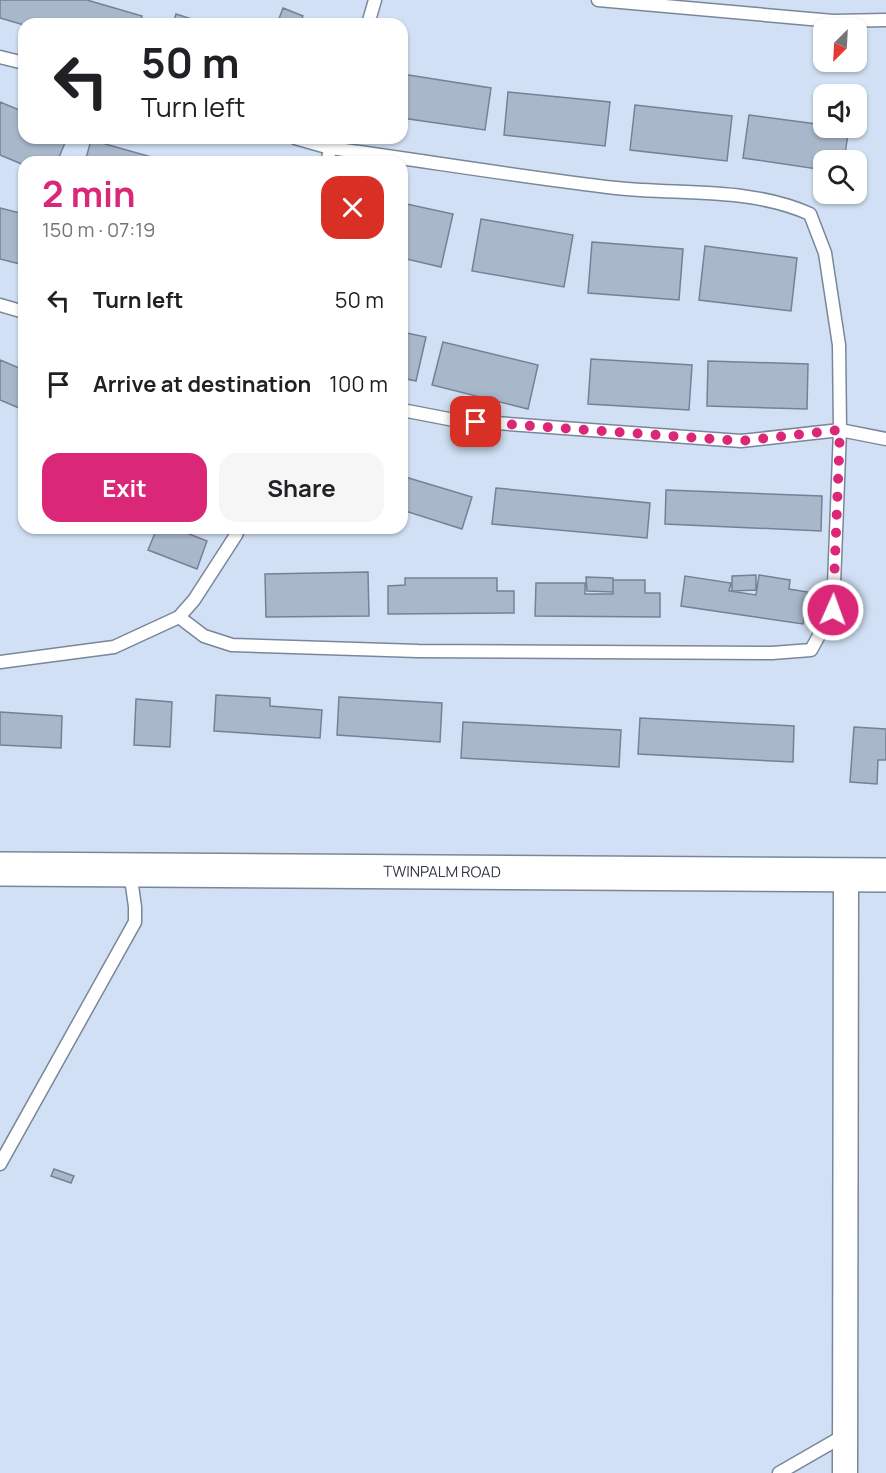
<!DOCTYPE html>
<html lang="en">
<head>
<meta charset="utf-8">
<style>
  body { margin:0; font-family:Manrope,sans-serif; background:#f6f6f6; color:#202124; height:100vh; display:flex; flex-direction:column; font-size:22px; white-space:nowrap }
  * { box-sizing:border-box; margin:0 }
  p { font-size:20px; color:#757577 }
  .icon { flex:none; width:33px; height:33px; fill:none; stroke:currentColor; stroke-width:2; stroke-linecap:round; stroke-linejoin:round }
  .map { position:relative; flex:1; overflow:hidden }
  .side { position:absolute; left:18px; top:156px; width:390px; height:378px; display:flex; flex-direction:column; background:#fff; border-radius:18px; box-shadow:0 2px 4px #0004 }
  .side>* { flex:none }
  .guide { position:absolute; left:18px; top:18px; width:390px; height:126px; border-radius:18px; box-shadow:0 2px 4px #0004; background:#fff; color:#202124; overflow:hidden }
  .needle { width:39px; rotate:204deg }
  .buttons { position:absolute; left:813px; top:18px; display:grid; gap:12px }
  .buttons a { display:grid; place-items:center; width:54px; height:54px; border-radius:12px; background:#fff; box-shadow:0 2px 4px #0004; font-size:30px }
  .pin { position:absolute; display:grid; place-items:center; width:51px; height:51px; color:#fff; margin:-26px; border-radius:12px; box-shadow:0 3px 9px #0006 }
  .me { position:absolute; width:66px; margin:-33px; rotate:2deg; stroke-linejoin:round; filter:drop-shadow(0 0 4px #0008) }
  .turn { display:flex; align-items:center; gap:21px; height:126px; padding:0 24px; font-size:27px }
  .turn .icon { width:78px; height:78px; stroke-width:2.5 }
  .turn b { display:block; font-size:42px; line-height:51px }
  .round { display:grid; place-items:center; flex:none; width:63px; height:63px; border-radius:18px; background:#f6f6f6 }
  .summary { display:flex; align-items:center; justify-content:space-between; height:102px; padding:0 24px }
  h1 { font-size:36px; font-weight:700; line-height:45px; color:#db2777 }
  .button { display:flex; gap:12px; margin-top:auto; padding:12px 24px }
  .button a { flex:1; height:69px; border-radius:18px; background:#db2777; color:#fff; font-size:24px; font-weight:700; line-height:69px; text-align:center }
  .button a+a { background:#f6f6f6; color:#202124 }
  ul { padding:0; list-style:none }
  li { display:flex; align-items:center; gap:18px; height:84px; padding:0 24px }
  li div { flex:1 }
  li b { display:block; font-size:22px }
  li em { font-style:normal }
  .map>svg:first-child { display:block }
  .building { fill:#a8b7ca; stroke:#758294; stroke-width:1.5 }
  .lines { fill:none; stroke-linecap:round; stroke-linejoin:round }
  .lane-casing { stroke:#79879a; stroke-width:15 }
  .street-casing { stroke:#79879a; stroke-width:27 }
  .secondary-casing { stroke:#79879a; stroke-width:36 }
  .lane { stroke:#fff; stroke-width:12 }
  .street { stroke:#fff; stroke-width:24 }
  .secondary { stroke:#fff; stroke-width:33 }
  .route { stroke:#db2777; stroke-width:10; stroke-dasharray:0 18 }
  .labels { text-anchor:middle; stroke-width:5; stroke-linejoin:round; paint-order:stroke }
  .street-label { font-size:15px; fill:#323840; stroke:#d1e0f4 }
</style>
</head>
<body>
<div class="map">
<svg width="886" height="1473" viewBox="0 0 886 1473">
  <rect width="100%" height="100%" fill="#d1e0f4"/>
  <path class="building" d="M0,0H87L142,16L140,24L24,25L0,18Z
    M283,8L303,16L299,24H277Z
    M176,14L207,24H173Z
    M402,74L491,88L485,130L402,118Z
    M508,92L610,102L605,146L504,135Z
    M0,102L24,112V138H67L57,162H24V165L0,155Z
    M635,105L732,116L727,161L630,150Z
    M749,115L824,125V128H849L844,160H824V170L743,158Z
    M91,140L169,162H85Z
    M402,203L453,214L441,267L402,258Z
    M0,208L24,214V265L0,259Z
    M481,219L573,235L564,287L472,271Z
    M592,242L683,249L679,300L588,293Z
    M705,246L797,258L791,311L699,300Z
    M402,332L426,337L416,381L402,378Z
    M443,342L538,365L528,409L432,385Z
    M591,359L692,365L689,410L588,404Z
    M0,360L24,370V410L0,400Z
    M708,361L808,364L807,409L707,406Z
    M402,476L472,497L462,529L402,510Z
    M496,488L650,503L647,538L492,524Z
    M666,490L822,496L821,531L665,524Z
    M157,528H174L207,541L197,569L148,550Z
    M368,572L369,616L266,617L265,574Z
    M756,575V590L732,591V576Z
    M759,575L790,580L789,589L808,592L803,624L681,606L685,576L731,583L729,591L756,595Z
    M586,577L613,578V592L587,591Z
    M405,578H497V591H514V613L388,614V586L405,585Z
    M613,580H645V593H660V617L535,616L536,583H585V594H613Z
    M216,695L270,698V706L322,710L320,738L214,731Z
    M339,697L442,703L440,742L337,735Z
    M136,699L172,702L170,747L134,745Z
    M0,712L62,716L61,748L0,745Z
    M640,718L794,726L793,762L638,754Z
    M463,722L621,730L619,767L461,758Z
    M854,727L886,729V760H878L877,784L850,782Z
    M54,1169L74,1176L71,1183L51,1176Z"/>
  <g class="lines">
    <defs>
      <path id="lane" d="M598,0L833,21L886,20
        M368,24L375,0
        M0,57L24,63
        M327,162L333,138
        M0,305L24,312
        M402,410L454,420L741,441L840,430L886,439
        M179,617L204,636L232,645L418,651L772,653L811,650L833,610L840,430L839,345L825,253L810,214C750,187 681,195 616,188C521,177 426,161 330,148L295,138
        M0,662L114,647L179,617L194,600L236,535L239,528
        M0,1164L135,922V907L130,871
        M779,1473L845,1435"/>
      <path id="street" d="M845,1473L846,875"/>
      <g id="secondary">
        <path id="s1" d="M0,869L886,875"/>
      </g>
    </defs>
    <use href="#lane" class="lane-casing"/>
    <use href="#street" class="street-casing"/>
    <use href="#secondary" class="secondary-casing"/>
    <use href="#lane" class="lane"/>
    <use href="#street" class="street"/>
    <use href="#secondary" class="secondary"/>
  </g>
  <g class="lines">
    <path class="route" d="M476,422L741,441L840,430L833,610"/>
  </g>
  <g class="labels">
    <g class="street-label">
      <text dy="5" stroke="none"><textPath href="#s1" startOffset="442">TWINPALM ROAD</textPath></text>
    </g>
  </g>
</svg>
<div class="buttons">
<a><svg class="needle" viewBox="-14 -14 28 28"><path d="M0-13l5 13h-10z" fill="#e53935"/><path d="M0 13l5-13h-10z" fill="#757577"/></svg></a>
<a><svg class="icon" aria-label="sound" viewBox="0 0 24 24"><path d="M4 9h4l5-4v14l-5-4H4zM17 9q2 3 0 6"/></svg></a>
<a><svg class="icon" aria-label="search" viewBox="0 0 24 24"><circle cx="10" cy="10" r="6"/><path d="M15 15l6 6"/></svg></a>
</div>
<div class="pin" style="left:476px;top:422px;background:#d93025"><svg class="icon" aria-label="arrive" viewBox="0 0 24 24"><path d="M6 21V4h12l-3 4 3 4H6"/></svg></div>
<svg class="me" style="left:833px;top:610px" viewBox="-20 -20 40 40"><circle r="17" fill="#db2777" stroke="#fff" stroke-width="3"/><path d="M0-11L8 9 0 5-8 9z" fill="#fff"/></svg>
<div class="guide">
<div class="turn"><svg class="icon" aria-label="left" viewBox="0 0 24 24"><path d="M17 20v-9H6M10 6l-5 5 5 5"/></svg><div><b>50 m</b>Turn left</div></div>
</div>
<section class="side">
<div class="summary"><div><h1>2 min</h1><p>150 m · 07:19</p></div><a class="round" style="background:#d93025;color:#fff"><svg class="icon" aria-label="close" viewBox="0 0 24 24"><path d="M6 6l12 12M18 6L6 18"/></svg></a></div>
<ul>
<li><svg class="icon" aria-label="left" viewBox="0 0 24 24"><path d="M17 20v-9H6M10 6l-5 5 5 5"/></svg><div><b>Turn left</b></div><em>50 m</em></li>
<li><svg class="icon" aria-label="arrive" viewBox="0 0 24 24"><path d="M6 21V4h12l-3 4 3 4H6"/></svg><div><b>Arrive at destination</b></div><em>100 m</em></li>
</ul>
<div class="button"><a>Exit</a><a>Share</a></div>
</section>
</div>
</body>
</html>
